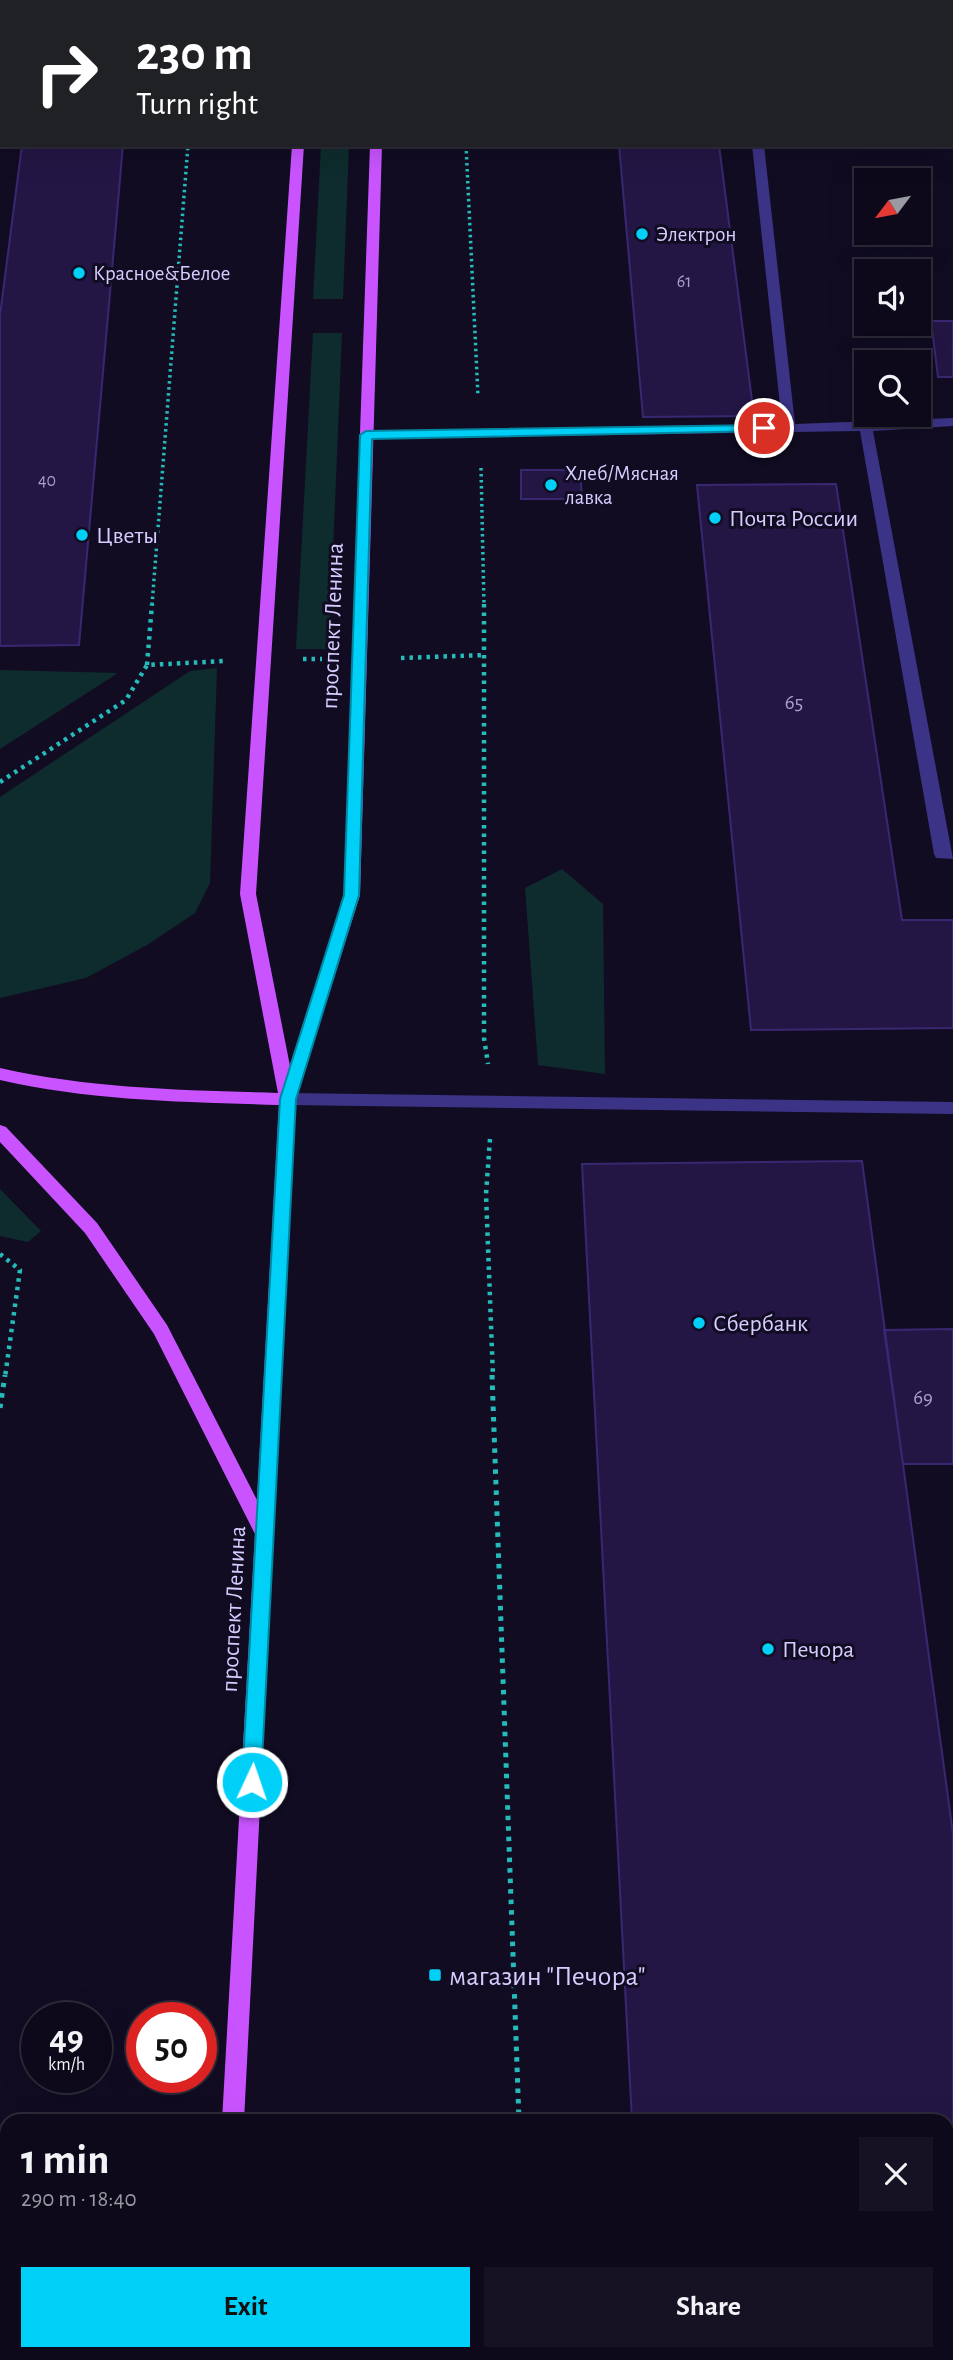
<!DOCTYPE html>
<html lang="en">
<head>
<meta charset="utf-8">
<style>
  body { margin:0; font-family:"Alegreya Sans",sans-serif; background:#161223; color:#f1f3f6; height:100vh; display:flex; flex-direction:column; font-size:26px; white-space:nowrap }
  * { box-sizing:border-box; margin:0 }
  p { font-size:23px; color:#9a9aa2 }
  .icon { flex:none; width:38px; height:38px; fill:none; stroke:currentColor; stroke-width:2; stroke-linecap:round; stroke-linejoin:round }
  .map { position:relative; flex:1; overflow:hidden }
  .drawer { position:absolute; left:0px; top:2114px; width:954px; height:247px; display:flex; flex-direction:column; background:#0d091a; border-radius:21px 21px 0 0; box-shadow:0 7px 28px #0002,0 0 0 2px #2d2a39 }
  .drawer>* { flex:none }
  .top-card { position:absolute; left:0px; top:0px; width:954px; height:147px; box-shadow:0 7px 28px #0002,0 0 0 2px #2d2a39; background:#202124; color:#fff; overflow:hidden }
  .needle { width:46px; rotate:238deg }
  .fabs { position:absolute; left:854px; top:168px; display:grid; gap:14px }
  .fabs a { display:grid; place-items:center; width:77px; height:77px; border-radius:0px; background:#0d091a; box-shadow:0 7px 28px #0002,0 0 0 2px #2d2a39; font-size:35px }
  .speed { position:absolute; left:21px; top:2002px; display:flex; gap:14px; font-size:35px; font-weight:700; text-align:center }
  .speed>* { display:grid; place-content:center; width:91px; height:91px; border-radius:50%; background:#0d091a; box-shadow:0 7px 28px #0002,0 0 0 2px #2d2a39; line-height:1 }
  .speed small { font-size:18px; font-weight:400 }
  .speed .limit { border:10px solid #d22; background:#fff; color:#111 }
  .pin { position:absolute; display:grid; place-items:center; width:60px; height:60px; color:#fff; margin:-30px; border:4px solid #fff; border-radius:50%; box-shadow:0 2px 7px #0007 }
  .me { position:absolute; width:77px; margin:-38px; rotate:3deg; stroke-linejoin:round; filter:drop-shadow(0 0 5px #0008) }
  .turn { display:flex; align-items:center; gap:24px; height:147px; padding:0 21px; font-size:32px }
  .turn .icon { width:91px; height:91px; stroke-width:2.5 }
  .turn b { display:block; font-size:49px; line-height:60px }
  .round { display:grid; place-items:center; flex:none; width:74px; height:74px; border-radius:0px; background:#161223 }
  .summary { display:flex; align-items:center; justify-content:space-between; height:119px; padding:0 21px }
  h1 { font-size:42px; font-weight:600; line-height:52px }
  .cta { display:flex; gap:14px; margin-top:auto; padding:14px 21px }
  .cta a { flex:1; height:80px; border-radius:0px; background:#00d0f8; color:#111; font-size:28px; font-weight:600; line-height:80px; text-align:center }
  .cta a+a { background:#161223; color:#f1f3f6 }
  .map>svg:first-child { display:block }
  .green { fill:#0e2c2d }
  .building { fill:#231645; stroke:#3a2772; stroke-width:2 }
  .lines { fill:none; stroke-linecap:round; stroke-linejoin:round }
  .path-far2 { stroke:#25bbbb; stroke-width:3.5; stroke-dasharray:2.5 3.5; stroke-linecap:butt }
  .path-far1 { stroke:#25bbbb; stroke-width:4.5; stroke-dasharray:3.5 5; stroke-linecap:butt }
  .path { stroke:#25bbbb; stroke-width:5; stroke-dasharray:4.5 6; stroke-linecap:butt }
  .minor { fill:#3b3385; fill-rule:evenodd }
  .major { fill:#c954ff; fill-rule:evenodd }
  .route { fill:#00d0f8; stroke:#0087a1; stroke-width:2 }
  .poi-dot { fill:#00d0f8; stroke:#110c22; stroke-width:2.5 }
  .labels { text-anchor:middle; stroke-width:6; stroke-linejoin:round; paint-order:stroke }
  .far-number-label { font-size:18px; fill:#a99fd0 }
  .far-poi-label { font-size:21px; fill:#d6cdff; stroke:#110c22; text-anchor:start }
  .number-label { font-size:21px; fill:#a99fd0 }
  .poi-label { font-size:24px; fill:#d6cdff; stroke:#110c22; text-anchor:start }
  .street-label { font-size:24px; fill:#d6cdff; stroke:#110c22 }
  .near-poi-label { font-size:28px; fill:#d6cdff; stroke:#110c22; text-anchor:start }
</style>
</head>
<body>
<div class="map">
<svg width="953" height="2360" viewBox="0 0 953 2360">
  <rect width="100%" height="100%" fill="#110c22"/>
  <path class="green" d="M321,145H349L343,299H313Z
    M313,333H342L329,649H296Z
    M217,668L210,883L195,913L147,945L86,978L0,998V797L190,671Z
    M0,670L118,673L0,749Z
    M562,869L603,904L605,1074L538,1065L525,888Z
    M0,1189L41,1231L28,1242L0,1236Z"/>
  <path class="building" d="M0,0H92L2,2L0,87Z
    M606,0H700V2H606Z
    M22,145H123L79,645L0,646V315Z
    M619,145H719L754,416L643,417Z
    M931,321H953V377H938Z
    M521,470H580L582,499H521Z
    M836,484L902,920H953V1028L751,1030L697,485Z
    M862,1161L953,1834V2360H645L644,2354H947V2121H632L582,1164Z
    M953,1329V1464H903L884,1330Z"/>
  <g class="lines">
    <path class="path-far2" d="M466,145L478,396
      M481,468L484,605
      M152,605L188,145"/>
    <path class="path-far1" d="M484,604V1038L488,1064
      M401,658L485,655
      M303,659H322
      M147,665L152,604
      M0,782L126,700L147,665L224,661
      M490,1139L486,1194L493,1377
      M0,1254L20,1270L5,1377"/>
    <path class="path" d="M492,1375L519,2121
      M0,1408L5,1375
      M527,2354L528,2360"/>
    <path class="minor" d="M736,0H748V2H736Z
      M752,145H764L795,424L953,418V426L873,431L953,859L936,858L934,854L860,431L366,439L359,435L366,431L782,424Z
      M288,1093L953,1102V1114L288,1105L279,1099Z"/>
    <path class="major" d="M301,0H313V2H301Z
      M374,0H386V2H374Z
      M292,145H304L256,894L290,1066L344,895L370,145H382L360,895L296,1098L244,2121H222L255,1534L154,1334L85,1233L0,1142V1125L6,1127L97,1223L167,1325L257,1500L279,1105C185,1102 92,1101 0,1080V1068C92,1089 184,1090 278,1093L240,894Z
      M209,2354H233V2360H209Z"/>
  </g>
  <path class="route" d="M764,425L768,426V431L372,439L359,895L296,1099L261,1782L258,1788L252,1790L245,1788L242,1782L280,1099L344,895L360,435L366,431Z"/>
  <g class="poi-dot">
    <circle cx="642" cy="234" r="7"/>
    <circle cx="79" cy="273" r="7"/>
    <circle cx="551" cy="485" r="7"/>
    <circle cx="715" cy="518" r="7"/>
    <circle cx="82" cy="535" r="7"/>
    <circle cx="699" cy="1323" r="7"/>
    <circle cx="768" cy="1649" r="7"/>
    <rect x="428" y="1968" width="14" height="14" rx="3.5"/>
  </g>
  <g class="labels">
    <g class="far-number-label">
      <text x="684" y="287">61</text>
      <text x="47" y="486">40</text>
    </g>
    <g class="far-poi-label">
      <text x="656" y="241">Электрон</text>
      <text x="93" y="280">Красное&amp;Белое</text>
      <text x="565" y="480">Хлеб/Мясная<tspan x="565" dy="24">лавка</tspan></text>
    </g>
    <g class="number-label">
      <text x="794" y="709">65</text>
      <text x="923" y="1404">69</text>
    </g>
    <g class="poi-label">
      <text x="729" y="526">Почта России</text>
      <text x="96" y="543">Цветы</text>
      <text x="713" y="1331">Сбербанк</text>
      <text x="782" y="1657">Печора</text>
    </g>
    <g class="street-label">
      <text transform="translate(332 626) rotate(-88)" y="8">проспект Ленина</text>
      <text transform="translate(233 1609) rotate(-87)" y="8">проспект Ленина</text>
    </g>
    <g class="near-poi-label">
      <text x="449" y="1985">магазин "Печора"</text>
    </g>
  </g>
</svg>
<div class="fabs">
<a><svg class="needle" viewBox="-14 -14 28 28"><path d="M0-13l5 13h-10z" fill="#e53935"/><path d="M0 13l5-13h-10z" fill="#9a9aa2"/></svg></a>
<a><svg class="icon" aria-label="sound" viewBox="0 0 24 24"><path d="M4 9h4l5-4v14l-5-4H4zM17 9q2 3 0 6"/></svg></a>
<a><svg class="icon" aria-label="search" viewBox="0 0 24 24"><circle cx="10" cy="10" r="6"/><path d="M15 15l6 6"/></svg></a>
</div>
<div class="speed"><div>49<small>km/h</small></div><div class="limit">50</div></div>
<div class="pin" style="left:764px;top:428px;background:#d93025"><svg class="icon" aria-label="arrive" viewBox="0 0 24 24"><path d="M6 21V4h12l-3 4 3 4H6"/></svg></div>
<svg class="me" style="left:252px;top:1782px" viewBox="-20 -20 40 40"><circle r="17" fill="#00d0f8" stroke="#fff" stroke-width="3"/><path d="M0-11L8 9 0 5-8 9z" fill="#fff"/></svg>
<div class="top-card">
<div class="turn"><svg class="icon" aria-label="right" viewBox="0 0 24 24"><path d="M7 20v-9h11M14 6l5 5-5 5"/></svg><div><b>230 m</b>Turn right</div></div>
</div>
<section class="drawer">
<div class="summary"><div><h1>1 min</h1><p>290 m · 18:40</p></div><a class="round"><svg class="icon" aria-label="close" viewBox="0 0 24 24"><path d="M6 6l12 12M18 6L6 18"/></svg></a></div>
<div class="cta"><a>Exit</a><a>Share</a></div>
</section>
</div>
</body>
</html>
